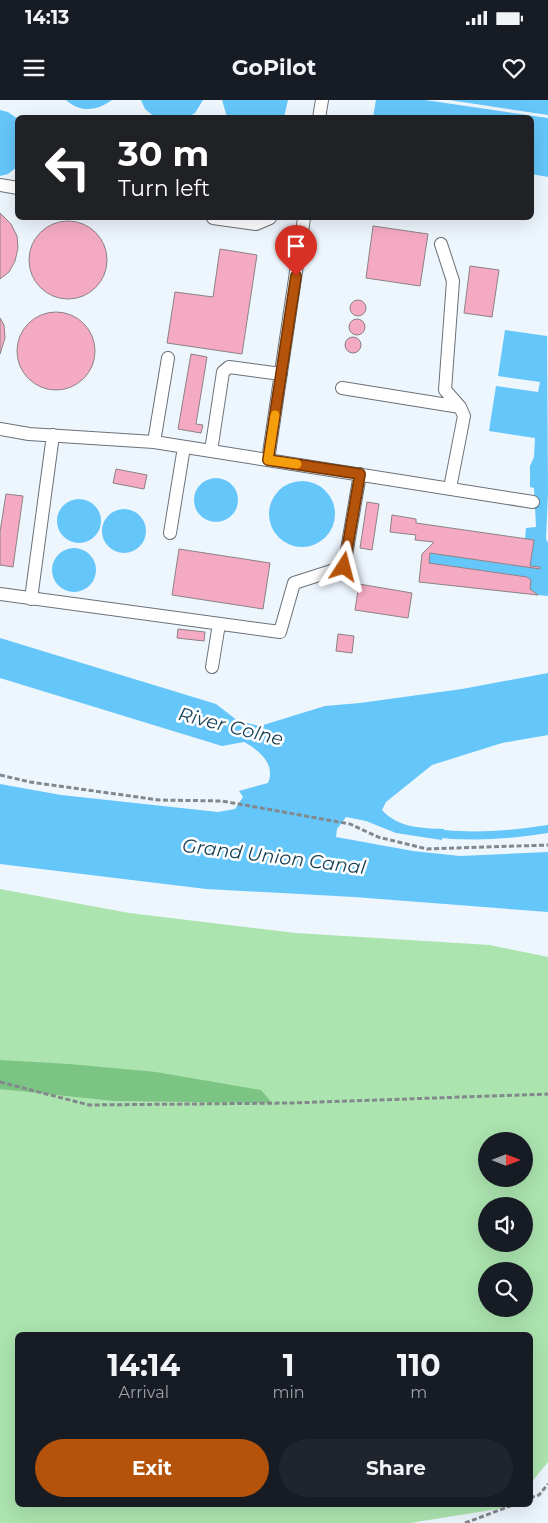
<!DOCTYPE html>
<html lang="en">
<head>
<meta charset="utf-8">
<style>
  body { margin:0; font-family:Montserrat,sans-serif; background:#20242c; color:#f1f3f6; height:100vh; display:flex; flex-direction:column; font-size:19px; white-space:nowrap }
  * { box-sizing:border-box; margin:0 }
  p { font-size:16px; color:#9ea1a6 }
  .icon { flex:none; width:28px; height:28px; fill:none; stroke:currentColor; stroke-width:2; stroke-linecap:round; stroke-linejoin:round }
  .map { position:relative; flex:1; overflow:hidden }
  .side { position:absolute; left:15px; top:1232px; width:518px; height:175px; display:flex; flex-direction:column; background:#171b24; border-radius:8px; box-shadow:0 5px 20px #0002 }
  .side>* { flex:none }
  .guide { position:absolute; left:15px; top:15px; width:519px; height:105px; border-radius:8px; box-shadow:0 5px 20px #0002; background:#202124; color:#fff; overflow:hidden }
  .needle { width:32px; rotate:90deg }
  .fabs { position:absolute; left:478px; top:1032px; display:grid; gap:10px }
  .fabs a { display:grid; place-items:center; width:55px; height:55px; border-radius:50%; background:#171b24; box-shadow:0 5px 20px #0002; font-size:25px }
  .pin { position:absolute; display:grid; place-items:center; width:42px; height:42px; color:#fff; margin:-51px -21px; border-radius:50% 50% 50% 0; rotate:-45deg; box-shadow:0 0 5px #0007 }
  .pin .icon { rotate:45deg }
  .me { position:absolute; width:55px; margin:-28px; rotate:9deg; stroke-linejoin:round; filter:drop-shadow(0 0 4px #0008) }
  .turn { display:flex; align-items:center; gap:18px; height:105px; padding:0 20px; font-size:22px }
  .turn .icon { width:65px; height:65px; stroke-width:2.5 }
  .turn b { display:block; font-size:35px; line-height:42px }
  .eta { display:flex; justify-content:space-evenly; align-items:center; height:85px; text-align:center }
  .eta b { font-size:30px; font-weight:700; line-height:35px }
  .button { display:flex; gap:10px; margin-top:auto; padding:10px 20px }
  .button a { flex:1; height:58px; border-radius:30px; background:#b45309; color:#fff; font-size:20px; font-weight:700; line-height:58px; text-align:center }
  .button a+a { background:#20242c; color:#f1f3f6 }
  .status { display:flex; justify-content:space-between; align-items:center; height:35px; padding:0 25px; background:#171b24; direction:ltr }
  .status svg { height:14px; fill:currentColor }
  header { display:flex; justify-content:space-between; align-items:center; height:65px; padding:0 20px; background:#171b24; font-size:22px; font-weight:700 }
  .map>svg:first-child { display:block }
  .green { fill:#abe4af; fill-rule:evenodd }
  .forest { fill:#7cc483 }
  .water { fill:#65c6fa }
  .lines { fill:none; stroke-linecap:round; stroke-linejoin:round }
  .stream { stroke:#65c6fa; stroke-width:8 }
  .building { fill:#f5aac4; stroke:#8c8285 }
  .lane-casing { stroke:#6a7178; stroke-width:14 }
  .path { stroke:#82888c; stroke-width:3; stroke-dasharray:5 2.5; stroke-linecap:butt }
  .lane { stroke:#fff; stroke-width:12 }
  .route-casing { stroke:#753606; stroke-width:12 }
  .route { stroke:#b45309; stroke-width:9 }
  .slow { stroke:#f59e0b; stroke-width:9 }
  .labels { text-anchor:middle; stroke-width:5; stroke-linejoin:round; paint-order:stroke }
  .water-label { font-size:19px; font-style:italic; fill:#194258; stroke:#fff }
</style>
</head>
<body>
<div class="status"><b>14:13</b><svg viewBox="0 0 49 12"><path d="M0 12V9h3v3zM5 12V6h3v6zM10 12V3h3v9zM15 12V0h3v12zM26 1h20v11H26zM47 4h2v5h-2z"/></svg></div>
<header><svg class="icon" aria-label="menu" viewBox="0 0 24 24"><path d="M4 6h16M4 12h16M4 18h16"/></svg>GoPilot<svg class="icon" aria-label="heart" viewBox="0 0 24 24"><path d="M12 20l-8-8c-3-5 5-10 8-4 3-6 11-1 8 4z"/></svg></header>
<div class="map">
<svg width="548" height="1423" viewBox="0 0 548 1423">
  <rect width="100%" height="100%" fill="#edf5fd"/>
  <path class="green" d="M0,789L129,813L296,833L490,845L548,857V1362L530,1384V1235H18V1405H512L510,1407L410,1423H0ZM486,1041H524V1079H486ZM486,1106H524V1144H486ZM486,1171H524V1209H486Z"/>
  <path class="forest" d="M0,960L69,964L156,972L261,990L272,1003L114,1001L0,989Z"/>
  <path class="water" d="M66,0H112C97,11 80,13 66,0Z
    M141,0H203L195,13L188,17L156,18L145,9Z
    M222,0H288L284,17H227Z
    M376,0H425L548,18V77L531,74V18L373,17Z
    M449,0H548V15Z
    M0,10L8,12L18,19L17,67L8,74L0,76Z
    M505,230L547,236L548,394L546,439L548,443V496L538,495L530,489L531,480L527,477L429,463L430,453L540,469V467L530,466L534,440L525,439L526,428L536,427L534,388L530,387V366L534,357L535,338L489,331L496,286L538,292L540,282L498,276Z
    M194 400a22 22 0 1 1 44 0a22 22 0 1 1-44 0Z
    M269 414a33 33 0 1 1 66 0a33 33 0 1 1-66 0Z
    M57 421a22 22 0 1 1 44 0a22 22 0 1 1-44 0Z
    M102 431a22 22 0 1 1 44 0a22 22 0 1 1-44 0Z
    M52 470a22 22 0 1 1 44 0a22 22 0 1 1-44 0Z
    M0,538L216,604L238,621L260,626L325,606L360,603L462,589L548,573V635L502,643L432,665L386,702L382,710C398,728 422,728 444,729L442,740L396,733L366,721L346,717L337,729L336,737L413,751L460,756L548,752V812L354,797L206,789L0,764V684L61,695L218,712L235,709L243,697L239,691L268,683C276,664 259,650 244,642L222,646L0,578Z"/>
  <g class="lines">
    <path class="stream" d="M433,733C471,738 511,735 548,729"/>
  </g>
  <path class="building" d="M0,113L11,124L17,136L18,148L15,161L9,172L0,179Z
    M29 160a39 39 0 1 1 78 0a39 39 0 1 1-78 0Z
    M373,126L428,134L420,186L366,178Z
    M220,149L257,155L242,254L167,243L175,192L213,197Z
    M470,166L499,170L492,217L464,213Z
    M350 208a8 8 0 1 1 16 0a8 8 0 1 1-16 0Z
    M17 251a39 39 0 1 1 78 0a39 39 0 1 1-78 0Z
    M0,218L4,225L5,238L0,254Z
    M349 227a8 8 0 1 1 16 0a8 8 0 1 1-16 0Z
    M345 245a8 8 0 1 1 16 0a8 8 0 1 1-16 0Z
    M191,254L207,257L196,324L203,325L201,333L178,329Z
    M116,369L147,375L144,389L113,383Z
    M6,394L23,396L13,467L0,465V432Z
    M367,402L379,404L372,450L360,448Z
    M392,415L416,419V423L534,440L530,466L540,467V469L430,453L429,463L527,477L531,480L530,489L538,495L419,482L422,454L434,442L415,440L416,435L390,432Z
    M179,449L270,463L263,509L172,495Z
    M359,484L412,493L408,518L355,510Z
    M178,529L205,532L204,541L177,538Z
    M338,534L354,536L352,553L336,551Z"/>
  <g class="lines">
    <defs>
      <path id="lane" d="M319,18L322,0
        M0,85L18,88
        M213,118L256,124L270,118
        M441,144L453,181L445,290L460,307
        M342,288L460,307L464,316L450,388
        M0,329L29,334L154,342L533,402
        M154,342L168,258
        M211,351L223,272L229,267L281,274
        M268,360L304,118
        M170,433L184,347
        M0,494L280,532L294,483L344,467L360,374
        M31,499L53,335
        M212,567L219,524"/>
    </defs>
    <use href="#lane" class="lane-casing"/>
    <path class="path" d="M0,675L30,682L159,700L222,701L350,724L378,737L427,749L548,745
      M0,982L89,1005L292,1003L548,994
      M530,1398L539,1395L548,1384
      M465,1423L513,1405"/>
    <use href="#lane" class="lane"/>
  </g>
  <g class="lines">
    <defs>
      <path id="route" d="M296,176L268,360L360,374L344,467"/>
    </defs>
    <use href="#route" class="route-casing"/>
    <use href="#route" class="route"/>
    <path class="slow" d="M275,315L268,360L297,364"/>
  </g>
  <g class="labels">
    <g class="water-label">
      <text transform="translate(231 626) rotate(14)" y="7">River Colne</text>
      <text transform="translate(274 756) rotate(7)" y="7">Grand Union Canal</text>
    </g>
  </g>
</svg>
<div class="fabs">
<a><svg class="needle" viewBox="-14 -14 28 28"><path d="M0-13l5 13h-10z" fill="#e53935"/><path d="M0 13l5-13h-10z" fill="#9ea1a6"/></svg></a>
<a><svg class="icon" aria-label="sound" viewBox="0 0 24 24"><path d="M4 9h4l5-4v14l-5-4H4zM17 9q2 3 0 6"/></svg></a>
<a><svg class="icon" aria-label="search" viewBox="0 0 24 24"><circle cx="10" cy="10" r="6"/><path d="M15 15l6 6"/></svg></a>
</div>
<div class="pin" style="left:296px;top:176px;background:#d93025"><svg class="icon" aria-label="arrive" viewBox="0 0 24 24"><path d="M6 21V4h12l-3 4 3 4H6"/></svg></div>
<svg class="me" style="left:344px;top:467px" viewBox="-20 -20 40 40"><path d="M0-17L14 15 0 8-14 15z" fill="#b45309" stroke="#fff" stroke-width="4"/></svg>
<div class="guide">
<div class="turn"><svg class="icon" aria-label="left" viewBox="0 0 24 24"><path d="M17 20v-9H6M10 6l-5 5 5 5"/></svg><div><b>30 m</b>Turn left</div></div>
</div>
<section class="side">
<div class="eta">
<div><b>14:14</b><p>Arrival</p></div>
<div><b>1</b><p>min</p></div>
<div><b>110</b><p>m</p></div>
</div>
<div class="button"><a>Exit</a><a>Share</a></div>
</section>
</div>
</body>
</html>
